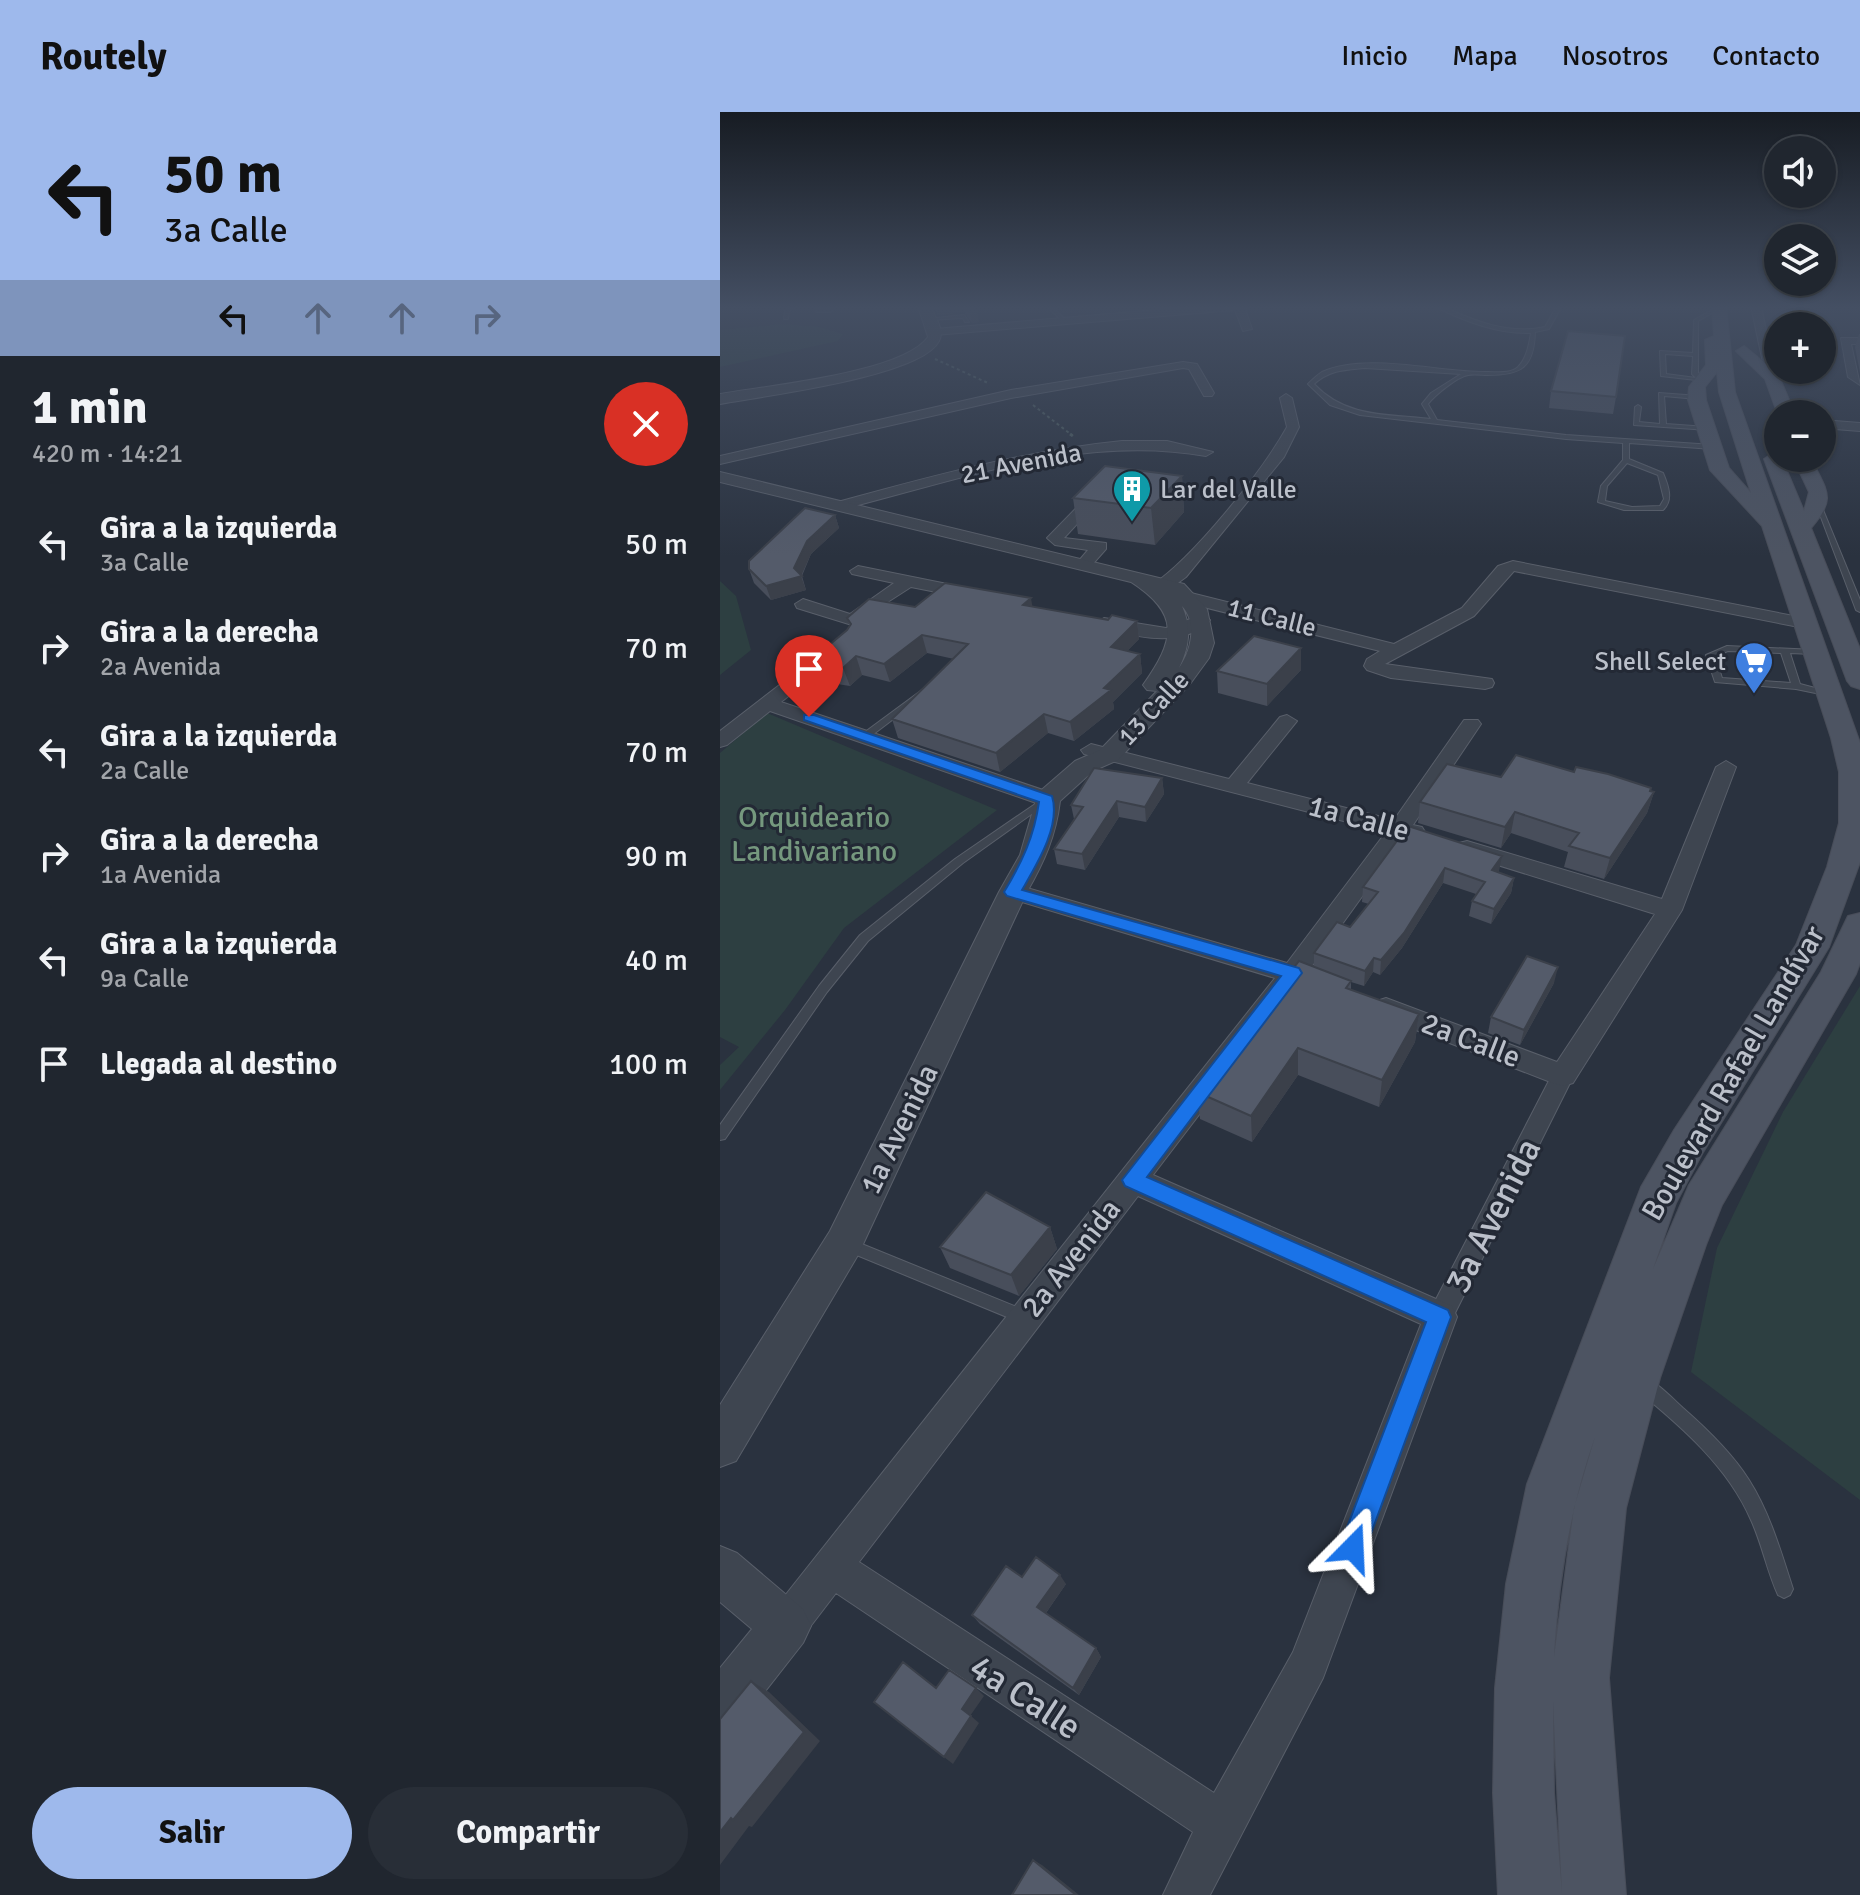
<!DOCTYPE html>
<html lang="es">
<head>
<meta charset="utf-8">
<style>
  body { margin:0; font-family:Signika,sans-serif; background:#282e37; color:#f1f3f6; height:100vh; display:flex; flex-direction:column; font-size:30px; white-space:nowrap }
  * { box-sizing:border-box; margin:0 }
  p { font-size:26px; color:#a2a5aa }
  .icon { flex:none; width:44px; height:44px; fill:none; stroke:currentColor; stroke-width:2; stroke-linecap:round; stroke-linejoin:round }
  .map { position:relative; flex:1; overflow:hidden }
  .details { display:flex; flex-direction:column; background:#20262f; width:720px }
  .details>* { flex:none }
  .top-card { background:#9eb9ec; color:#111; overflow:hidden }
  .controls { position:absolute; left:1044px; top:24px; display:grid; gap:16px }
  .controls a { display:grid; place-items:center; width:72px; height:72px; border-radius:50%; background:#20262f; box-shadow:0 2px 6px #0004,0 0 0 2px #3d434b; font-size:40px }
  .pin { position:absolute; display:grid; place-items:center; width:68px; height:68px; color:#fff; margin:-82px -34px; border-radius:50% 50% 50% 0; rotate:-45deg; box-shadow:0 0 8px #0007 }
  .pin .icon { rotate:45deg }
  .me { position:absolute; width:88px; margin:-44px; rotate:21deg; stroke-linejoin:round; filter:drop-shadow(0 0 6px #0008) }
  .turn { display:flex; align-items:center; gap:28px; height:168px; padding:0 32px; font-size:36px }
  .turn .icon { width:104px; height:104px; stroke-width:2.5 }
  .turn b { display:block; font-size:56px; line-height:68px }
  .lanes { display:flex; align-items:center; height:76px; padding:0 32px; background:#0003; justify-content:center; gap:40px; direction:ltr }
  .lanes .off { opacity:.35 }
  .round { display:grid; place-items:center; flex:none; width:84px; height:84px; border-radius:42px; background:#282e37 }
  .head { display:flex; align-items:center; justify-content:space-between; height:136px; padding:0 32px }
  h1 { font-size:48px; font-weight:800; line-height:60px }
  .cta { display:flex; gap:16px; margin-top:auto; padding:16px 32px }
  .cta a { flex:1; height:92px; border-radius:48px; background:#9eb9ec; color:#111; font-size:32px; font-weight:800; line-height:92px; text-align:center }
  .cta a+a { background:#282e37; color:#f1f3f6 }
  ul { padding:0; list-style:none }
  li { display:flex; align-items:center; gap:24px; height:104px; padding:0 32px }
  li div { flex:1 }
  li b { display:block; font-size:30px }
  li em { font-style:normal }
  header { display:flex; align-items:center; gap:48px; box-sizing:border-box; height:112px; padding:0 40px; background:#9eb9ec; color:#111 }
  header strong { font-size:38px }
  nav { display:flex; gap:44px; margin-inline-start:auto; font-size:28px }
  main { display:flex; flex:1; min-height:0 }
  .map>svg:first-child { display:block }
  .green { fill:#2d3f41 }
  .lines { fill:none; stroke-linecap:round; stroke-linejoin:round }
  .service-casing { stroke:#595f6a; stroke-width:2 }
  .pedestrian-casing { stroke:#595f6a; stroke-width:2 }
  .minor-casing { stroke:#595f6a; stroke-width:2 }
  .tertiary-casing { stroke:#595f6a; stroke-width:2 }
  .secondary-casing { stroke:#484d59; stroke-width:2 }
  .path-far1 { stroke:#4c5c5f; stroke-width:2; stroke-dasharray:3 3; stroke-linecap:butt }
  .path { stroke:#4c5c5f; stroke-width:3; stroke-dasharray:3 3; stroke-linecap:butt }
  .service { fill:#3e4550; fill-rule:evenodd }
  .pedestrian { fill:#3e4550; fill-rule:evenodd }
  .minor { fill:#3e4550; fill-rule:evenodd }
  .tertiary { fill:#3e4550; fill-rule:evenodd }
  .secondary { fill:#4d5462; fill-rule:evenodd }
  .wall { fill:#484e5b }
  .shaded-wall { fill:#3b404a }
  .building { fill:#545b6a; stroke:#3b404a; stroke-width:2 }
  .route { fill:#1a73e8; stroke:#114b97; stroke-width:2 }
  .labels { text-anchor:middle; stroke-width:6; stroke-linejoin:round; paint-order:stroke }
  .far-street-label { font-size:26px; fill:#bbc0ca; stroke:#232935 }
  .far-poi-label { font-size:26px; fill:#bbc0ca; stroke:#232935; text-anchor:start }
  .park-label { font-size:30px; fill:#75987e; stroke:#232935 }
  .street-label { font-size:30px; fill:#bbc0ca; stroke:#232935 }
  .near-street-label { font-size:36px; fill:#bbc0ca; stroke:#232935 }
</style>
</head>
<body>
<header>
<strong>Routely</strong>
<nav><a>Inicio</a><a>Mapa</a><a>Nosotros</a><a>Contacto</a></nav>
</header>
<main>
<section class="details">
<div class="top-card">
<div class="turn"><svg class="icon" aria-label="left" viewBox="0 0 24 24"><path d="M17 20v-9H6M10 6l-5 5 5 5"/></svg><div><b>50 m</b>3a Calle</div></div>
<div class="lanes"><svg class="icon" aria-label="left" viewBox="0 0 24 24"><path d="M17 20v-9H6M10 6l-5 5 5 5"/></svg><svg class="icon off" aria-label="ahead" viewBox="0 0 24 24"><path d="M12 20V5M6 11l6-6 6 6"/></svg><svg class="icon off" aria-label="ahead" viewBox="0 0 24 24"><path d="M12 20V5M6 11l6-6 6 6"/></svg><svg class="icon off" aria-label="right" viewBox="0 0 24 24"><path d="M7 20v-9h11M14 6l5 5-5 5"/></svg></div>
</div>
<div class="head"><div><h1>1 min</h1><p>420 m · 14:21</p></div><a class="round" style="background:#d93025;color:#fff"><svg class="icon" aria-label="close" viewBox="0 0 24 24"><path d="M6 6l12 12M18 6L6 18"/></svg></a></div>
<ul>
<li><svg class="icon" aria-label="left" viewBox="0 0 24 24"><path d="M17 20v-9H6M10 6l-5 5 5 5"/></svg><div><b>Gira a la izquierda</b><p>3a Calle</p></div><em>50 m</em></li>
<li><svg class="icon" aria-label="right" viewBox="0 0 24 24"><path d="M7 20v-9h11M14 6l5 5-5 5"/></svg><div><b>Gira a la derecha</b><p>2a Avenida</p></div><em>70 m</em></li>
<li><svg class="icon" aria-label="left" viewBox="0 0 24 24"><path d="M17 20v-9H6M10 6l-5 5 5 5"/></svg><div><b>Gira a la izquierda</b><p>2a Calle</p></div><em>70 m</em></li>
<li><svg class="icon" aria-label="right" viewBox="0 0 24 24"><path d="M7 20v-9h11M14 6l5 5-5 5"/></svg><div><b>Gira a la derecha</b><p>1a Avenida</p></div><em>90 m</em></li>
<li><svg class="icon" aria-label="left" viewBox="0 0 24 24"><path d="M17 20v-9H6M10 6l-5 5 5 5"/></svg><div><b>Gira a la izquierda</b><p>9a Calle</p></div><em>40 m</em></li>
<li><svg class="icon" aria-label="arrive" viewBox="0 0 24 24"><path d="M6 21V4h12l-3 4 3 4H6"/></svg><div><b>Llegada al destino</b></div><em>100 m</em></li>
</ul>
<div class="cta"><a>Salir</a><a>Compartir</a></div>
</section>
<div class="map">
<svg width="1140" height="1783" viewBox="0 0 1140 1783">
  <rect width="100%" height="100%" fill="#2a323f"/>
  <path class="green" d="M65,212L99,215L123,222L118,229L0,255V218Z
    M0,469L16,484L31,538L0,563Z
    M47,601L277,698L124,816L65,898L0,978V953L19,935L0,925V641Z
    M1140,874V1388L971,1260L997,1136L1063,1000Z"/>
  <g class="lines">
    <defs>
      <path id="service" d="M70,194H76L69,199L68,207H64L65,198Z
        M94,194H98L100,198L116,194L110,200H96Z
        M327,194H332L348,211H344Z
        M714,194H721C755,209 788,223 825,215L837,194H842L829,217L815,220C814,256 801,263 767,263C762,263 754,262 748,263C737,265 715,283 708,292L717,308L846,323L993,333L996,335L993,337L909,331V347L943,361C948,373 954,388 943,398H904L878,390L881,374L903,348V331L846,327L640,303L610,293L588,272C592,268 597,263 602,260C647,240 720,261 768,260C778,260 790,262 798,255C807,246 809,232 811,221C777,222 744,209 714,194ZM645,256L741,262L711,281L702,292L711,307C667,302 626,306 594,272C610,258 624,258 645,256ZM907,351L938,363L944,387L940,394L912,395L885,389L887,374Z
        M997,195L1001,196L978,209V261L985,267V269L941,264L940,239L973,241L974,208ZM945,242L973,244L972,262L976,266L946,262Z
        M244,203L249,210H245L243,206L209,208L207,207Z
        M939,281L979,284L977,287L944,284L946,312L987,315L989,318L914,313L915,295L918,293L921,295L919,310L940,312Z
        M1096,392L1101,393L1140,488V500L1136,498Z
        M1007,534L1096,538V542H1093L1070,541L1080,572L1114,581L1110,584L1076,577L995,570L986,543ZM1008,539L1061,541L1071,571L1002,566L995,544Z
        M202,578L206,581L205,583L147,627H141V623Z
        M324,686L327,687V691L243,751L148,829L107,880L5,1027L0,1028V1013L99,874L140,823L235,747Z
        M127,1126L309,1200L312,1205L309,1210L304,1212L299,1210L122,1137L120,1132L122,1127Z
        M924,1265C938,1271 951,1285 963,1296C987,1317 1012,1341 1029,1368C1050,1401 1061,1440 1073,1477L1070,1483L1064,1486L1058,1483C1047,1459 1042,1432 1031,1408C1008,1355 962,1315 918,1279L916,1273L918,1267Z"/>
      <path id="pedestrian" d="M843,955L851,957L854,963L729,1213L720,1217L711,1213L707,1205L711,1197L835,957Z"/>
      <path id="minor" d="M483,194H529L525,197L532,217L523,219L515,198L215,223L210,220L215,217Z
        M1031,194H1041L1056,267L1046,265Z
        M1121,226H1140V232H1131L1140,273L1128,265Z
        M463,250L477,252L494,281L492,284H484L469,257L463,256L291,286L0,352V344L291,278Z
        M566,282L572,286L579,315L564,345L466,465L451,476L674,532L742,496L778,454L793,449L1084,506L1093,511L1084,516L794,459L754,504L665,552L772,567L774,571L772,575L765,577L671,566L647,558L644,554L647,547L660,539L431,482L429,478L431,474C473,446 542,360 567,315L560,286Z
        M1102,308L1140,311V319L1102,316Z
        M402,329H447L493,340L486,344C360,322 239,368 119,398L112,394L114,391C209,365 304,339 402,329Z
        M375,381L382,385L344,426L386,431V437L371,454L365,456L357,451L368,438L335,433L327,426L370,382Z
        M138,454L252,477L260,482L252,487L191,475L132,513L77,496L75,492L83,487L130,502L174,471L132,462L130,459Z
        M481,503L490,508C462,539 412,523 378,515L375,511L384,506L446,516Z
        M107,540L116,545L113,549L61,590L335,682L338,687L335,692H319L50,599L7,633L0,635V619L101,541Z
        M567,603L577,609L527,671L674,708L744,608H758L761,612L693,713L702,715L705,720L702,725H685L589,858L598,861L602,867L598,873L589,876L578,873L433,1063L732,1194L737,1205L603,1566L490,1783H443L473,1720L116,1481L80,1528L66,1534L52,1528L46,1514L52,1500L555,866L285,785L281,780L285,775L293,772L567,851L666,720L364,642L361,638L371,632L509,667L560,605ZM418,1084L701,1212L573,1540L494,1681L139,1450Z
        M1006,649L1016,655L962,798L853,971L843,974L833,971L657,903L653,896L657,889L666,886L837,950L935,802L739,741L736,736L739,731L747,729L942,787L996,655Z"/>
      <path id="tertiary" d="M198,194H210C215,204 225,219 219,229C201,265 41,284 0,292V282C45,274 183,261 208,225Z
        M0,360L464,472L487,497L494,531L489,546L470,572L398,648L373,659L340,689C336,724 324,750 307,780L138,1143L16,1349L0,1355V1293L110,1119L279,780L300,743L318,681L355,649L380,638L437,579L427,578L423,573C455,528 461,502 411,470L0,370ZM462,494C478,511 471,539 459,556C469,535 472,516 462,494Z
        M0,1434L17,1441L83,1497L91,1514L83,1531L18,1614L0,1622V1556L32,1517L0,1490Z"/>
      <path id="secondary" d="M992,194H1006L1015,280L1140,631V750L1109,835L982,1042L956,1091L933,1157L969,1073L1101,860L1128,804L1140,801V851L1136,862L1002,1093L986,1133L940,1266L906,1396L889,1566L906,1783H778L773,1681L775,1576L786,1472L807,1372L921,1075L954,1018L1076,833L1107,755L1119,711V660L1111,626L1042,414L990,358L968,288L969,275L986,253L985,228L994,224ZM997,260L999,280L1031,381L1009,356L986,288L985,275ZM875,1325L854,1396L834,1545C838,1469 850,1396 875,1325ZM833,1589L842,1782L834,1681Z
        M1024,234L1058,262L1075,302L1058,303L1045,267L1016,239Z
        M1053,341L1062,347L1084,399L1089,380L1073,346H1091C1106,379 1118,385 1091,416L1140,537V577L1131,574L1127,569L1044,347Z"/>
    </defs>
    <use href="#service" class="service-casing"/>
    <use href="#pedestrian" class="pedestrian-casing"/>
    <use href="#minor" class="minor-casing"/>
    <use href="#tertiary" class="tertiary-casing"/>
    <use href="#secondary" class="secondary-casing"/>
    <path class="path-far1" d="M215,247L268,271
      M313,293L353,324"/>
    <path class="path" d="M350,322L353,324"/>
    <use href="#service" class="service"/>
    <use href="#pedestrian" class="pedestrian"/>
    <use href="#minor" class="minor"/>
    <use href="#tertiary" class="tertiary"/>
    <use href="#secondary" class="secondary"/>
  </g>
  <path class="wall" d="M213,194H255L259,210L252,211L244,200L218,203Z
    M1139,222H1140V261L1135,235Z
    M831,279L896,285L893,302L829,296Z
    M462,364L464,400L435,433L358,422L353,386Z
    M115,403L119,416L91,442L82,464L86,478L51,488L34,471L29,457Z
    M195,495H312L388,508L417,509L419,527L407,539L420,542L422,561L393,590L394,597L354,629L328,621L280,660L178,626L172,607L234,547L207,541L170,570L142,563L130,574L117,572L107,581L85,577L78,559L127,518L130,514L127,506Z
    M581,536V558L547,594L498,581L497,559Z
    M854,660L934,680L927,701L884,767L844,755L848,740L791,721L781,736L698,711L700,690L781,665Z
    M442,666L444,682L426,710L399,705L365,758L337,752L334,737L354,707L351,693Z
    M688,714L779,759L778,760L794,766L791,781L771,812L749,804L752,789L756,782L723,771L682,836L660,863L653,860L644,874L631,870V878L699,902L695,930L659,995L578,963L532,1030L480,1007L477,980L540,908V899L594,855V841L630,815L649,792L642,790L643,775Z
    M834,871L800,933L768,921L771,905Z
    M330,1115L337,1137L299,1184L230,1156L220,1135Z
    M302,1465L346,1472L326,1501L376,1536L381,1545L359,1583L260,1512L252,1503Z"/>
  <path class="shaded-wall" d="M216,194H243L244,200L218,203Z
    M249,196H256L259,210L252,211Z
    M462,364L464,400L435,433L431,396Z
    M115,403L119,416L91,442L81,464L86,478L51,488L46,474L74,456L87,429Z
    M311,486L314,504L303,493Z
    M417,509L419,527L393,554L391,535Z
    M202,523L207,541L170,570L164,552Z
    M581,536V558L547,594V572Z
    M420,542L422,561L393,590L394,597L354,629L350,610Z
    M136,544L142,563L130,574L123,556Z
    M110,554L117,572L107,581L100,562Z
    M324,602L328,621L280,660L276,641Z
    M442,666L444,682L426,710L425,695Z
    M934,680L927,701L884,767L890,746Z
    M397,689L399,705L365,758L362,742Z
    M795,700L791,721L781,736L785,715Z
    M782,744L779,759L770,773L772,758Z
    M725,756L723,771L682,836L660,863L661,848Z
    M794,766L791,781L771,812L774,797Z
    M654,846L653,860L644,874L645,859Z
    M838,855L834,871L800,933L804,918Z
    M699,902L695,930L659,995L662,968Z
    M578,936V963L532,1030L531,1004Z
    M330,1115L337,1137L299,1184L291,1163Z
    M340,1463L346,1472L323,1505L317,1495Z
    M376,1536L381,1545L359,1583L353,1576Z
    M31,1569L49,1580L100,1629L32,1715L29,1714L0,1753V1720Z
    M256,1576L264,1584L250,1604L242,1597Z
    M251,1604L259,1611L233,1652L224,1645Z
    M313,1748L322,1753L359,1783H356Z"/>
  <path class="building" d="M848,219L905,224L896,285L831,279Z
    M385,354L462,364L431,396L353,386Z
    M85,396L115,403L87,429L74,456L82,464L46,474L29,457V449Z
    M225,471L311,486L303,493L388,508L392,503L417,509L391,535L420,542L384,576L391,578L350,610L324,602L276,641L172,607L248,532L202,523L164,552L136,544L123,556L110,554L100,562L78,559L127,518L131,512L127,506L149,487L195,495Z
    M534,524L581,536L547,572L497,559Z
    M796,643L854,660L856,655L888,662L931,676L930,679L934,680L890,746L849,734L859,721L795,700L785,715L700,690L727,652L781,665Z
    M374,656L442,666L425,695L397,689L362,742L334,737L363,695L351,693Z
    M688,714L782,744L772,758L794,766L774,797L752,789L765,770L725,756L684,821L661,848L654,846L645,859L594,841L617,810L630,815L658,780L643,775Z
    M807,844L838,855L804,918L771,905Z
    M579,849L631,869L626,876L699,902L662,968L578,936L531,1004L477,980L532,910L542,907L540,899Z
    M266,1080L330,1115L291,1163L220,1135Z
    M316,1445L340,1463L317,1495L376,1536L353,1576L252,1503L286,1454L302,1465Z
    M183,1550L216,1576L229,1558L256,1576L242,1597L251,1604L224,1645L154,1590Z
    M31,1569L84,1620L13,1708L11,1706L0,1720V1607Z
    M313,1748L356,1783H292Z"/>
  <linearGradient id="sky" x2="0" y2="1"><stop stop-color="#171c23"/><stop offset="0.44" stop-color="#444f63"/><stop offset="1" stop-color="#444f63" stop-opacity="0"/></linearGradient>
  <rect width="1140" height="444" fill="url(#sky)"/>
  <path class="route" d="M84,603H94L332,684C341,714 317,752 302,778L579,856L582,861L579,865L427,1065L728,1198L731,1205L642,1446L633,1450L623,1446L619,1436L706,1210L405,1074L402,1068L561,864L287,784L284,780C302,750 314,725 319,690L84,608Z"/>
  <defs>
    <symbol id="building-pin" viewBox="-11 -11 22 30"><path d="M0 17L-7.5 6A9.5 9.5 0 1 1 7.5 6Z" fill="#0f9aa8" stroke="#232935"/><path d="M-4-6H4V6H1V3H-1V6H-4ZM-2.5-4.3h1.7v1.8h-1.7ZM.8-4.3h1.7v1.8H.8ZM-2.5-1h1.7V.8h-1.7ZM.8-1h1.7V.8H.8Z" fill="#fff"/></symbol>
    <symbol id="supermarket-pin" viewBox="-11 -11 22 30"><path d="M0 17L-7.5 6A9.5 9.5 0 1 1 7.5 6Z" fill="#3f7fe0" stroke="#232935"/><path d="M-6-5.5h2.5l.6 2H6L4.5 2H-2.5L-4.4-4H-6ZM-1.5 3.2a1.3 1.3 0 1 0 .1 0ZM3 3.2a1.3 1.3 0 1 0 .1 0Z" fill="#fff"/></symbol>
  </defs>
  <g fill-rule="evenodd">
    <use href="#building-pin" x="390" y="355" width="44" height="60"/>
    <use href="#supermarket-pin" x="1012" y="527" width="44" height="60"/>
  </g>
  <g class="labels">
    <g class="far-street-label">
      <text transform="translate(301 351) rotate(-11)" y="9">21 Avenida</text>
      <text transform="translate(552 505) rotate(14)" y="9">11 Calle</text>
      <text transform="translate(433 596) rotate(-47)" y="9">13 Calle</text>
    </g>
    <g class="far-poi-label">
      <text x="440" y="386">Lar del Valle</text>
      <text x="1006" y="558" text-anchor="end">Shell Select</text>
    </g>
    <g class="park-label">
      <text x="94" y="715">Orquideario<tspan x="94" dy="34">Landivariano</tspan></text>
    </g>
    <g class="street-label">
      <text transform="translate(639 706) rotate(15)" y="10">1a Calle</text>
      <text transform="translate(751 928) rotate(21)" y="10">2a Calle</text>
      <text transform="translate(1013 961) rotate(-60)" y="10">Boulevard Rafael Landívar</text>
      <text transform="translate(179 1017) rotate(-64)" y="10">1a Avenida</text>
      <text transform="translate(351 1146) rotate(-52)" y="10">2a Avenida</text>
    </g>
    <g class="near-street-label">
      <text transform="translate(772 1103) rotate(-63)" y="13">3a Avenida</text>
      <text transform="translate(306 1584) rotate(33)" y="13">4a Calle</text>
    </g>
  </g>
</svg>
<div class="controls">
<a><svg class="icon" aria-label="sound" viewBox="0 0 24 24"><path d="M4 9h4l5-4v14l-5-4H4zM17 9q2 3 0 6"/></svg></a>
<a><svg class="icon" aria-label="layers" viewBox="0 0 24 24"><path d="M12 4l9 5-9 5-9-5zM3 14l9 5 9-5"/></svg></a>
<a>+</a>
<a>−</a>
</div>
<div class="pin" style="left:89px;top:605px;background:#d93025"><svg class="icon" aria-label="arrive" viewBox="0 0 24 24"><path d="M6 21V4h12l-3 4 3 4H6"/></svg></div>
<svg class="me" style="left:633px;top:1436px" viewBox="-20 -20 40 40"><path d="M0-17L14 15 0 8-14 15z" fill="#1a73e8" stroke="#fff" stroke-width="4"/></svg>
</div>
</main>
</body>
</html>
